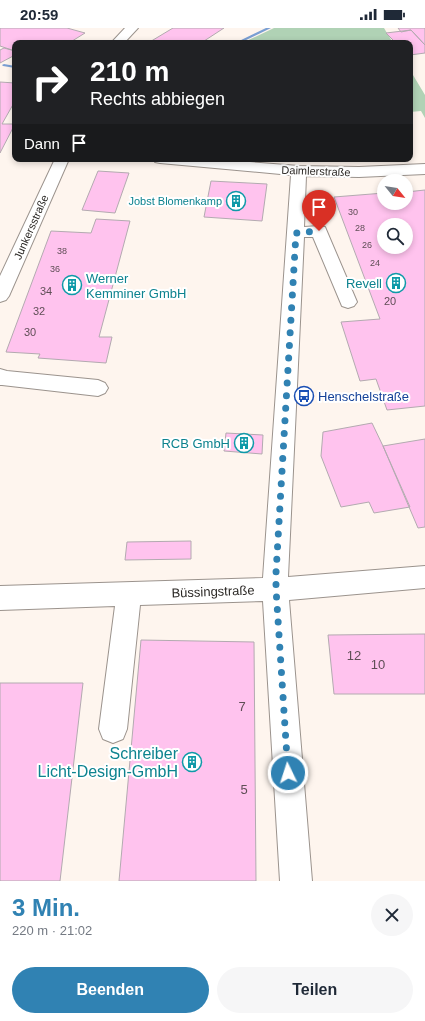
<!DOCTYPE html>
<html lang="de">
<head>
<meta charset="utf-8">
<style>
  body { margin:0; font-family:Helvetica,sans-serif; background:#f6f6f7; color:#1f2937; height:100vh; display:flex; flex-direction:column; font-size:15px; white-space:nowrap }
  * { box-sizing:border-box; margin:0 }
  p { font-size:13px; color:#747a83 }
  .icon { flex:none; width:22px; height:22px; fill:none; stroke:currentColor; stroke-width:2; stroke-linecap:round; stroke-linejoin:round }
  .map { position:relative; height:853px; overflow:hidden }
  .details { display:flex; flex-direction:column; background:#fff; flex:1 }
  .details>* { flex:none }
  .banner { position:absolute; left:12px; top:12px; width:401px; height:122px; border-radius:8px; box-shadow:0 2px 6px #0003; background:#202124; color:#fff; overflow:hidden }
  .needle { width:26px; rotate:120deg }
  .fabs { position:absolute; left:377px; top:146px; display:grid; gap:8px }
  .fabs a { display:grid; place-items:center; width:36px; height:36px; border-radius:50%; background:#fff; box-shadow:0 2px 6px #0003; font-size:20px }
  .pin { position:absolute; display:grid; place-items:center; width:34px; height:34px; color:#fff; margin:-41px -17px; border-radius:50% 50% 50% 0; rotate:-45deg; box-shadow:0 0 4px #0007 }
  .pin .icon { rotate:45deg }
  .me { position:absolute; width:44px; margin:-22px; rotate:356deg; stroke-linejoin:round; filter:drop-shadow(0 0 3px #0008) }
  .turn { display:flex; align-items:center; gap:14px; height:84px; padding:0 12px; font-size:18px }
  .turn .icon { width:52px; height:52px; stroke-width:2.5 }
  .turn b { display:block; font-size:28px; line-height:34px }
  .then { display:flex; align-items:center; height:38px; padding:0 12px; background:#0003; gap:8px; font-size:15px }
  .round { display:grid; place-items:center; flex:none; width:42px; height:42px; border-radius:21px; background:#f6f6f7 }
  .head { display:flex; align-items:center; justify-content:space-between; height:68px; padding:0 12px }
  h1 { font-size:24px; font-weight:700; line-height:30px; color:#3082b3 }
  .action { display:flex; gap:8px; margin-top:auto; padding:8px 12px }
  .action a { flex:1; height:46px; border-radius:24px; background:#3082b3; color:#fff; font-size:16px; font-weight:700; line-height:46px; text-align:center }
  .action a+a { background:#f6f6f7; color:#1f2937 }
  .status { display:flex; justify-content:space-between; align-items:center; height:28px; padding:0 20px; background:#fff; direction:ltr }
  .status svg { height:11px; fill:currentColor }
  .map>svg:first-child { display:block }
  .green { fill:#b0d2b5 }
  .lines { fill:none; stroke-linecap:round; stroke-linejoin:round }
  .stream { fill:#7a9fd3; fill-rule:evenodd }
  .building { fill:#ffc3ee; stroke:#b3aab0; fill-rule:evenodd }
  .minor-casing { stroke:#9b938d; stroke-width:2 }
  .minor { fill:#fff; fill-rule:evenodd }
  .route { stroke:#3082b3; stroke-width:7; stroke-dasharray:0 12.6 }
  .labels { text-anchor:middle; stroke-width:4; stroke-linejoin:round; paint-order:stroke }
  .far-number-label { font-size:9px; fill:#5f4e56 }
  .far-street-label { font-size:11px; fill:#2a2724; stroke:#fff }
  .far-culture-label { font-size:11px; fill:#0d838f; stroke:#fff; text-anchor:end }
  .number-label { font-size:11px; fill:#5f4e56 }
  .culture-label { font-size:13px; fill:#0d838f; stroke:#fff; text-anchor:end }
  .transit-label { font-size:13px; fill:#164399; stroke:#fff; text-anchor:start }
  .street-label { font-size:13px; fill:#2a2724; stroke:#fff }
  .near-number-label { font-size:13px; fill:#5f4e56 }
  .near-culture-label { font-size:16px; fill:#0d838f; stroke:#fff; text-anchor:end }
</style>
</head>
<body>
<div class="status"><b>20:59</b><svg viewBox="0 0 49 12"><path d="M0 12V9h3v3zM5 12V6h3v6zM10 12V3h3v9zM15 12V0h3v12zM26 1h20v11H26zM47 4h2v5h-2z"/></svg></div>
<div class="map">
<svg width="425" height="853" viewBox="0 0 425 853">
  <rect width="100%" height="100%" fill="#fef5ee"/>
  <path class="green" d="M274,0H384L393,15H242Z
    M410,42L425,67V90L421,83L410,84Z"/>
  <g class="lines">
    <path class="stream" d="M266,0H271L240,15H235Z
      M4,36L15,38V40L3,38L2,37Z"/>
  </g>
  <path class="building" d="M0,0H67L85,5L69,15H15V23L0,18Z
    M173,0H224L201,15H148Z
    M398,0H425V17L411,2L401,4Z
    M411,2L425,17V25L410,27V15H396L386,5Z
    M4,20L15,23V27L0,35V22Z
    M0,54L15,55V73L2,96H15L0,125Z
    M98,143L129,145L115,185L82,182Z
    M211,153L267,156L262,193L204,189Z
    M425,162V378L387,382L376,351L360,353L341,294L380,291L334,169L384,165V175H406V164ZM384,197H406V219H384Z
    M96,191L130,193L99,309H112L106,335L38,330L40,326L6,324L51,203L91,205Z
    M372,395L383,418L410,479L374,485L369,474L341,479L321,428L323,404Z
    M226,405L263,407L262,426L224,423Z
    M425,411V499L418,500L383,418Z
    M191,513V531L125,532L127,514Z
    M425,606V666H334L328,607Z
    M141,612L254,614L256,853H119Z
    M0,655H83L60,853H0Z"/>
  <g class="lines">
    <defs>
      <path id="minor" d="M125,0H138L124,15H111Z
        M55,131H69L9,268L6,272L0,274V248Z
        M153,131H212L299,138L359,139L425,136V146L359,149L306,148L304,199L319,198L325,199L357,274L354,278L348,280L342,278L313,209H304L288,549L425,538V560L289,572L312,853H280L263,573L140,577L127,701L123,711L113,715L103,711L99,701L115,578L0,582V558L263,550L291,147L160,135L155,134Z
        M0,341L7,343L98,352L105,355L108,360L105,365L98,368L2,357H0Z"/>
    </defs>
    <use href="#minor" class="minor-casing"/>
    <use href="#minor" class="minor"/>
  </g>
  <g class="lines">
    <path class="route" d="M288,745L276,561V545L296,205L319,203"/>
  </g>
  <defs>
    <symbol id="building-ring" viewBox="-11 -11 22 22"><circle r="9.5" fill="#fff" stroke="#0f9aa8" stroke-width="1.5"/><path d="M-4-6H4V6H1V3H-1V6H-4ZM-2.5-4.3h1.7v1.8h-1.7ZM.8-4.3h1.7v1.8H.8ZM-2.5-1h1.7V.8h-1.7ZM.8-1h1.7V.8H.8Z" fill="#0f9aa8"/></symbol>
    <symbol id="bus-ring" viewBox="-11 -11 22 22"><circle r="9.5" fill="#fff" stroke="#1a4fb4" stroke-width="1.5"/><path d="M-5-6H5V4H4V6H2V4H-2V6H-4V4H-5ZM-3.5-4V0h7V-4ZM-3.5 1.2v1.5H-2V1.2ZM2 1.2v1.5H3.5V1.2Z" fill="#1a4fb4"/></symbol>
  </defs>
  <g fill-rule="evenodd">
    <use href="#building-ring" x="225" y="162" width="22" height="22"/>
    <use href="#building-ring" x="385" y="244" width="22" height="22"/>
    <use href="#building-ring" x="61" y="246" width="22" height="22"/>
    <use href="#bus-ring" x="293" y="357" width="22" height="22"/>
    <use href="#building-ring" x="233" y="404" width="22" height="22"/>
    <use href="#building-ring" x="181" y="723" width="22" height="22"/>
  </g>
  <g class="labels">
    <g class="far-number-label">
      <text x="353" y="187">30</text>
      <text x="360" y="203">28</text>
      <text x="367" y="220">26</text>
      <text x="62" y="226">38</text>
      <text x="375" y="238">24</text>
      <text x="55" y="244">36</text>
    </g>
    <g class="far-street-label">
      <text transform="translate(316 143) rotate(2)" y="4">Daimlerstraße</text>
      <text transform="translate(31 199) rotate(-66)" y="4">Junkersstraße</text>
    </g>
    <g class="far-culture-label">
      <text x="222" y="177">Jobst Blomenkamp</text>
    </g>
    <g class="number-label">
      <text x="46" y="267">34</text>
      <text x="390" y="277">20</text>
      <text x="39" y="287">32</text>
      <text x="30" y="308">30</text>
    </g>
    <g class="culture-label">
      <text x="86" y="255" text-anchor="start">Werner<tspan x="86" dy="15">Kemminer GmbH</tspan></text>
      <text x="382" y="260">Revell</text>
      <text x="230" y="420">RCB GmbH</text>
    </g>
    <g class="transit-label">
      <text x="318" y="373">Henschelstraße</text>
    </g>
    <g class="street-label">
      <text transform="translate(213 563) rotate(-2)" y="5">Büssingstraße</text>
    </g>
    <g class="near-number-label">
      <text x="354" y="632">12</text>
      <text x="378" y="641">10</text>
      <text x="242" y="683">7</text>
      <text x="244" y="766">5</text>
    </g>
    <g class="near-culture-label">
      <text x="178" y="731">Schreiber<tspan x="178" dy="18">Licht-Design-GmbH</tspan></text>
    </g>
  </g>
</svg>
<div class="fabs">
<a><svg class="needle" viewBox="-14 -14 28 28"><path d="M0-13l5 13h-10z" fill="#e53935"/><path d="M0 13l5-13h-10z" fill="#747a83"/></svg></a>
<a><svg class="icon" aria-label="search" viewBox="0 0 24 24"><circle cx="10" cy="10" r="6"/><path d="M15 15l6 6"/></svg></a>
</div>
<div class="pin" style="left:319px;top:203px;background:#d93025"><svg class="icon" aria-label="arrive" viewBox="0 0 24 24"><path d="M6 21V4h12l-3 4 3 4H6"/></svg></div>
<svg class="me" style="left:288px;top:745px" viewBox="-20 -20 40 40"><circle r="17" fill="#3082b3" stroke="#fff" stroke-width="3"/><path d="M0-11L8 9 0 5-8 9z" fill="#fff"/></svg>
<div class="banner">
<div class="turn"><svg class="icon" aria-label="right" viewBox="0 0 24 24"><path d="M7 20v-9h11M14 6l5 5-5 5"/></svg><div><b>210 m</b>Rechts abbiegen</div></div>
<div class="then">Dann<svg class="icon" aria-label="arrive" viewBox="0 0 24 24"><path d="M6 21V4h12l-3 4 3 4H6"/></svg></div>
</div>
</div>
<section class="details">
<div class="head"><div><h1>3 Min.</h1><p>220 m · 21:02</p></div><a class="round"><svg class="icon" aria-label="close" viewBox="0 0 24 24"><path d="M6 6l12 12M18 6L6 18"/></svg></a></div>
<div class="action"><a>Beenden</a><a>Teilen</a></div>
</section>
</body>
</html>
